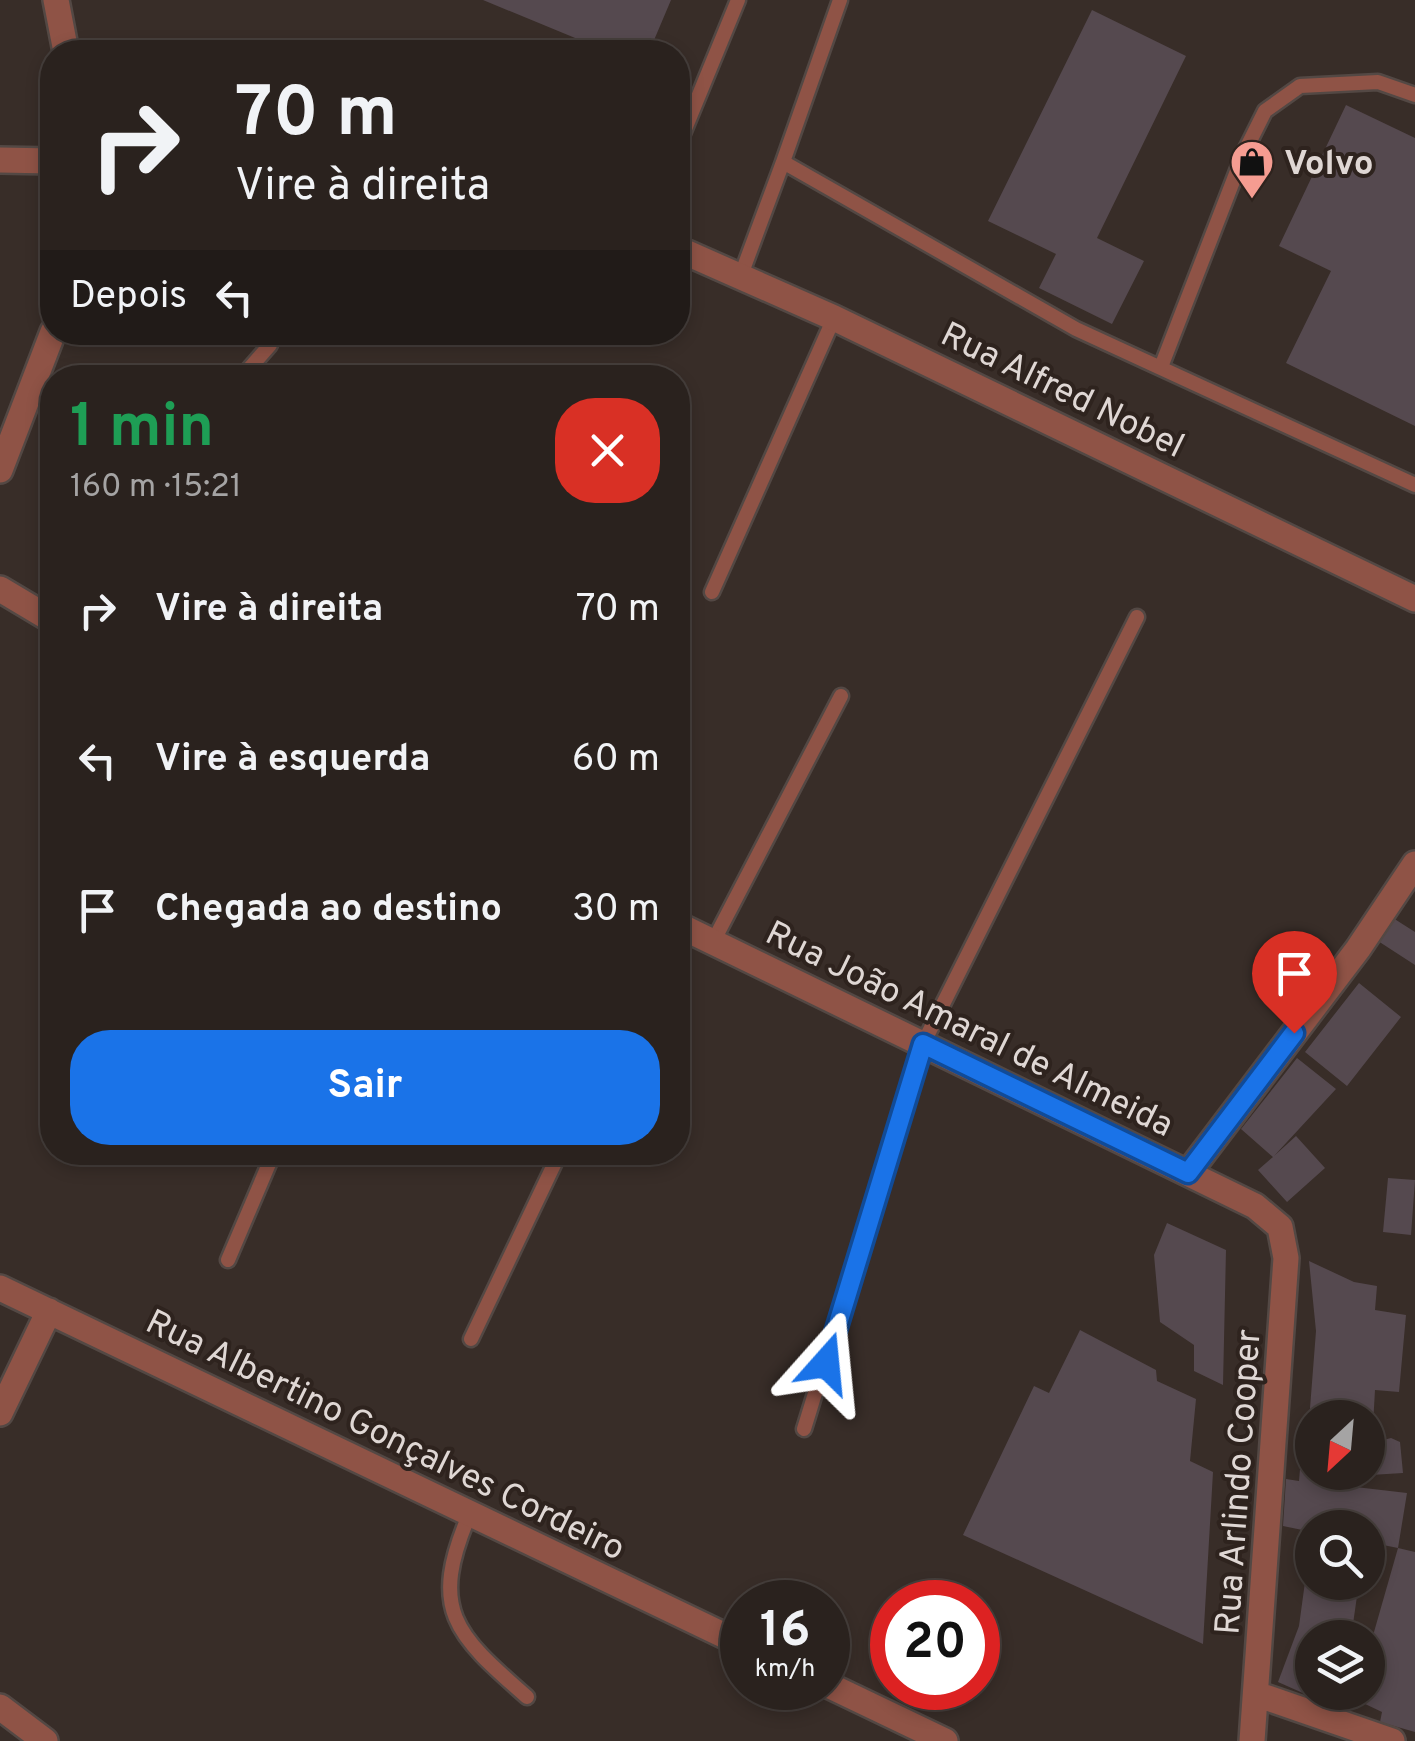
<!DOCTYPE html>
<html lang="pt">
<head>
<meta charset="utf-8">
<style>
  body { margin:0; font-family:Overpass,sans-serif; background:#362f2b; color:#f1f3f6; height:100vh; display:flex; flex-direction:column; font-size:38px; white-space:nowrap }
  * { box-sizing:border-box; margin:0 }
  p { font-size:32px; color:#a5a4a4 }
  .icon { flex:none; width:55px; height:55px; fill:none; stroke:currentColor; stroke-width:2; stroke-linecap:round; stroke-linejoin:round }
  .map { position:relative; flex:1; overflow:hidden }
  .sheet { position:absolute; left:40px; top:365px; width:650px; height:800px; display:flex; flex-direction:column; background:#2a221e; border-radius:40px; box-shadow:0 5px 15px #0003,0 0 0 2px #463f3c }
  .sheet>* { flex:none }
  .guide { position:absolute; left:40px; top:40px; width:650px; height:305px; border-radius:40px; box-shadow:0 5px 15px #0003,0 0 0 2px #463f3c; background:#2a221e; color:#f1f3f6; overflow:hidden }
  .needle { width:65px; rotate:206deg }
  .buttons { position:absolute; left:1295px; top:1400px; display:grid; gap:20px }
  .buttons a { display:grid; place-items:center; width:90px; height:90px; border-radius:50%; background:#2a221e; box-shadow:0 5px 15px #0003,0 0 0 2px #463f3c; font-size:50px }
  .speed { position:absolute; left:720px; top:1580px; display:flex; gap:20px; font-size:50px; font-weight:700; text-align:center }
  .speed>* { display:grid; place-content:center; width:130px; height:130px; border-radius:50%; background:#2a221e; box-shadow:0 5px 15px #0003,0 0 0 2px #463f3c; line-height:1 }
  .speed small { font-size:25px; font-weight:400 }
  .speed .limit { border:15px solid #d22; background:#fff; color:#111 }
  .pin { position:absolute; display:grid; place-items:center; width:85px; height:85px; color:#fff; margin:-102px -42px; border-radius:50% 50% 50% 0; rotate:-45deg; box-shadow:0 0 10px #0007 }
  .pin .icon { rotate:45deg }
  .me { position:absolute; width:110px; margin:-55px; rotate:18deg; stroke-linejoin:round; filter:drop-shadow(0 0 8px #0008) }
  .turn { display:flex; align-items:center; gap:35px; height:210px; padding:0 30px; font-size:45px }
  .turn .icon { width:130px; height:130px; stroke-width:2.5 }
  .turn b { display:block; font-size:70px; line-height:85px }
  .then { display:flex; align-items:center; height:95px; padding:0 30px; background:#0003; gap:20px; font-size:38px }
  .round { display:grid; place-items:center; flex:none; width:105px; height:105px; border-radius:40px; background:#362f2b }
  .overview { display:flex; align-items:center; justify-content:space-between; height:170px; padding:0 30px }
  h1 { font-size:60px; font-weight:700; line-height:75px; color:#1e9e55 }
  .primary-button { display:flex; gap:20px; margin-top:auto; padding:20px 30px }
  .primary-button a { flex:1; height:115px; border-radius:40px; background:#1a73e8; color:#fff; font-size:40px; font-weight:700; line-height:115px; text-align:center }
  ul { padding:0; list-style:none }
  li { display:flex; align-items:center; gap:30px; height:150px; padding:0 30px }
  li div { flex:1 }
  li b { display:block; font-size:38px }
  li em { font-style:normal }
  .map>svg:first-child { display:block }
  .building { fill:#55494f }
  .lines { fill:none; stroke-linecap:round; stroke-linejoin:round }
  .lane-casing { stroke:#534844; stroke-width:19 }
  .street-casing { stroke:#534844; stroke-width:30 }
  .lane { stroke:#8f5346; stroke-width:14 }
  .street { stroke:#8f5346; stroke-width:25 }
  .route-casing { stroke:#114b97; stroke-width:25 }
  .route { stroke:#1a73e8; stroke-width:18 }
  .labels { text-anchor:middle; stroke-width:8; stroke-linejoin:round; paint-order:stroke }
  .poi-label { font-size:35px; font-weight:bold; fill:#dfd7d4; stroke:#2e231e; text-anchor:start }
  .street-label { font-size:35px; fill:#dfd7d4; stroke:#2e231e }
</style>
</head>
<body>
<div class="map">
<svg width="1415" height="1741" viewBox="0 0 1415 1741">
  <rect width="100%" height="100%" fill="#382d28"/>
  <path class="building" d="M483,0H671L649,52H609Z
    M1092,10L1186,56L1097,238L1144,261L1112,324L1039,288L1056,254L988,221Z
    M1346,105L1415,138V426L1286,363L1331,271L1279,246Z
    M1393,918L1415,932V965L1378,941Z
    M1359,983L1401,1017L1347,1086L1305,1052Z
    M1297,1058L1336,1089L1274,1156L1296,1136L1325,1168L1287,1202L1258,1170L1273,1157L1241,1129Z
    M1388,1178L1415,1180L1411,1235L1383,1232Z
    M1167,1223L1226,1250L1223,1385L1194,1371V1345L1160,1322L1154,1255Z
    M1309,1261L1354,1282L1377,1286L1375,1310L1406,1315L1399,1392L1375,1390L1372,1443L1391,1438L1400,1442L1403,1473L1371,1475L1368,1418H1312V1434H1308L1316,1331Z
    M1080,1330L1156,1370L1157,1381L1196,1399L1190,1461L1213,1472L1203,1644L963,1535L1034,1386L1049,1393Z
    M1301,1457L1312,1458V1472H1350L1347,1486L1407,1493L1398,1548L1415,1552V1732L1380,1722L1382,1712L1344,1694L1339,1709L1278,1682L1299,1626L1305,1582L1358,1589L1351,1638H1312V1692H1368V1653L1398,1548L1368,1542V1528H1312V1532L1283,1526L1286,1479L1299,1481Z"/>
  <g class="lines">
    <defs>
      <path id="lane" d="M678,146L738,0
        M783,162L840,0
        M741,275L783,162L1076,329L1415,485
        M1161,367L1244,153L1265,111L1300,86L1378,82L1415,95
        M241,378L270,345
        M712,592L834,318
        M713,942L841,696
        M228,1260L274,1152
        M471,1339L560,1152
        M804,1429L923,1044L1137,617
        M470,1513C428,1610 455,1634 527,1697"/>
      <path id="street" d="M56,0L66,52
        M0,160L52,161
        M678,249L834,318L1415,599
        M0,470L53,332
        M0,589L52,620
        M678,925L1255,1206L1280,1227L1286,1258L1252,1741
        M1188,1173L1358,949L1415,864
        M0,1288L742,1644
        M0,1413L49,1311
        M828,1685L945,1741
        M1259,1695L1392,1741
        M0,1707L45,1741"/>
    </defs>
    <use href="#lane" class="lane-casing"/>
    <use href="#street" class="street-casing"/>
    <use href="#lane" class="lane"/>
    <use href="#street" class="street"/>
  </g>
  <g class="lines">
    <defs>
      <path id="route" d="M826,1363L923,1044L1188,1173L1294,1033"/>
    </defs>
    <use href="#route" class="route-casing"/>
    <use href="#route" class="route"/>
  </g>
  <defs>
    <symbol id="shop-pin" viewBox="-11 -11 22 30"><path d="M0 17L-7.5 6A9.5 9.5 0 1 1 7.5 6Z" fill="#f59c91" stroke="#2e231e"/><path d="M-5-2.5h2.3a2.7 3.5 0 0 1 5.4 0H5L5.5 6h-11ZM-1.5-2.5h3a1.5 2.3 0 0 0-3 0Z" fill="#111"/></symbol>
  </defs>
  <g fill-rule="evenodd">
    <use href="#shop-pin" x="1227" y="137" width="50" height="68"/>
  </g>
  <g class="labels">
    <g class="poi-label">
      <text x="1284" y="174">Volvo</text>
    </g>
    <g class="street-label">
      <text transform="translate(1063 389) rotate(26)" y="12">Rua Alfred Nobel</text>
      <text transform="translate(970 1028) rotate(26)" y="12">Rua João Amaral de Almeida</text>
      <text transform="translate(386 1434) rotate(26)" y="12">Rua Albertino Gonçalves Cordeiro</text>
      <text transform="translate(1237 1482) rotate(-86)" y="12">Rua Arlindo Cooper</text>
    </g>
  </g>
</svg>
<div class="buttons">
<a><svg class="needle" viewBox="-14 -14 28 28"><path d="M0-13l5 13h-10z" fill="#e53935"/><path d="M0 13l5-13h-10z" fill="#a5a4a4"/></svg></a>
<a><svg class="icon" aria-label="search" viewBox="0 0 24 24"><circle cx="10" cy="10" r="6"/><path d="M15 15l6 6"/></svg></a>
<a><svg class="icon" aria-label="layers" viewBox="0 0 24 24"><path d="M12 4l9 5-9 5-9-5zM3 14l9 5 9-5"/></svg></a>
</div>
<div class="speed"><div>16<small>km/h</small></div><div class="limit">20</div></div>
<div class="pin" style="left:1294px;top:1033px;background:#d93025"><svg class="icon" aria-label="arrive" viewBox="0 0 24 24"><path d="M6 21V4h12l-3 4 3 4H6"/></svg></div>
<svg class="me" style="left:826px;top:1363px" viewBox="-20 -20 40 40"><path d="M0-17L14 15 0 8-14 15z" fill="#1a73e8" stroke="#fff" stroke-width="4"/></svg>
<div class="guide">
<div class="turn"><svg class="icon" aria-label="right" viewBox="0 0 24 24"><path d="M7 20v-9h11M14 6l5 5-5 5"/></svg><div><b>70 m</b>Vire à direita</div></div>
<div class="then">Depois<svg class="icon" aria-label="left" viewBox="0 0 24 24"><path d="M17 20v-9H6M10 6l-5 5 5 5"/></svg></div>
</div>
<section class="sheet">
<div class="overview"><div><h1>1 min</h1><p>160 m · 15:21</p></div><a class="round" style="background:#d93025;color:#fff"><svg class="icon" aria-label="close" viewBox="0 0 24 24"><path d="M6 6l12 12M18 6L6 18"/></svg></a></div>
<ul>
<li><svg class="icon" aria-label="right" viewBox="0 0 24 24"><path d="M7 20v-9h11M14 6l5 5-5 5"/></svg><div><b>Vire à direita</b></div><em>70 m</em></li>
<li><svg class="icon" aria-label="left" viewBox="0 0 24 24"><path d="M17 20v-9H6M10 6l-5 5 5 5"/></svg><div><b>Vire à esquerda</b></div><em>60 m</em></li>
<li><svg class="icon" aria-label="arrive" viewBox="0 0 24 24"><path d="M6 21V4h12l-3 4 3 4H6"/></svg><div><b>Chegada ao destino</b></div><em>30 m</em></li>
</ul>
<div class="primary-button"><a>Sair</a></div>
</section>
</div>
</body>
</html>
